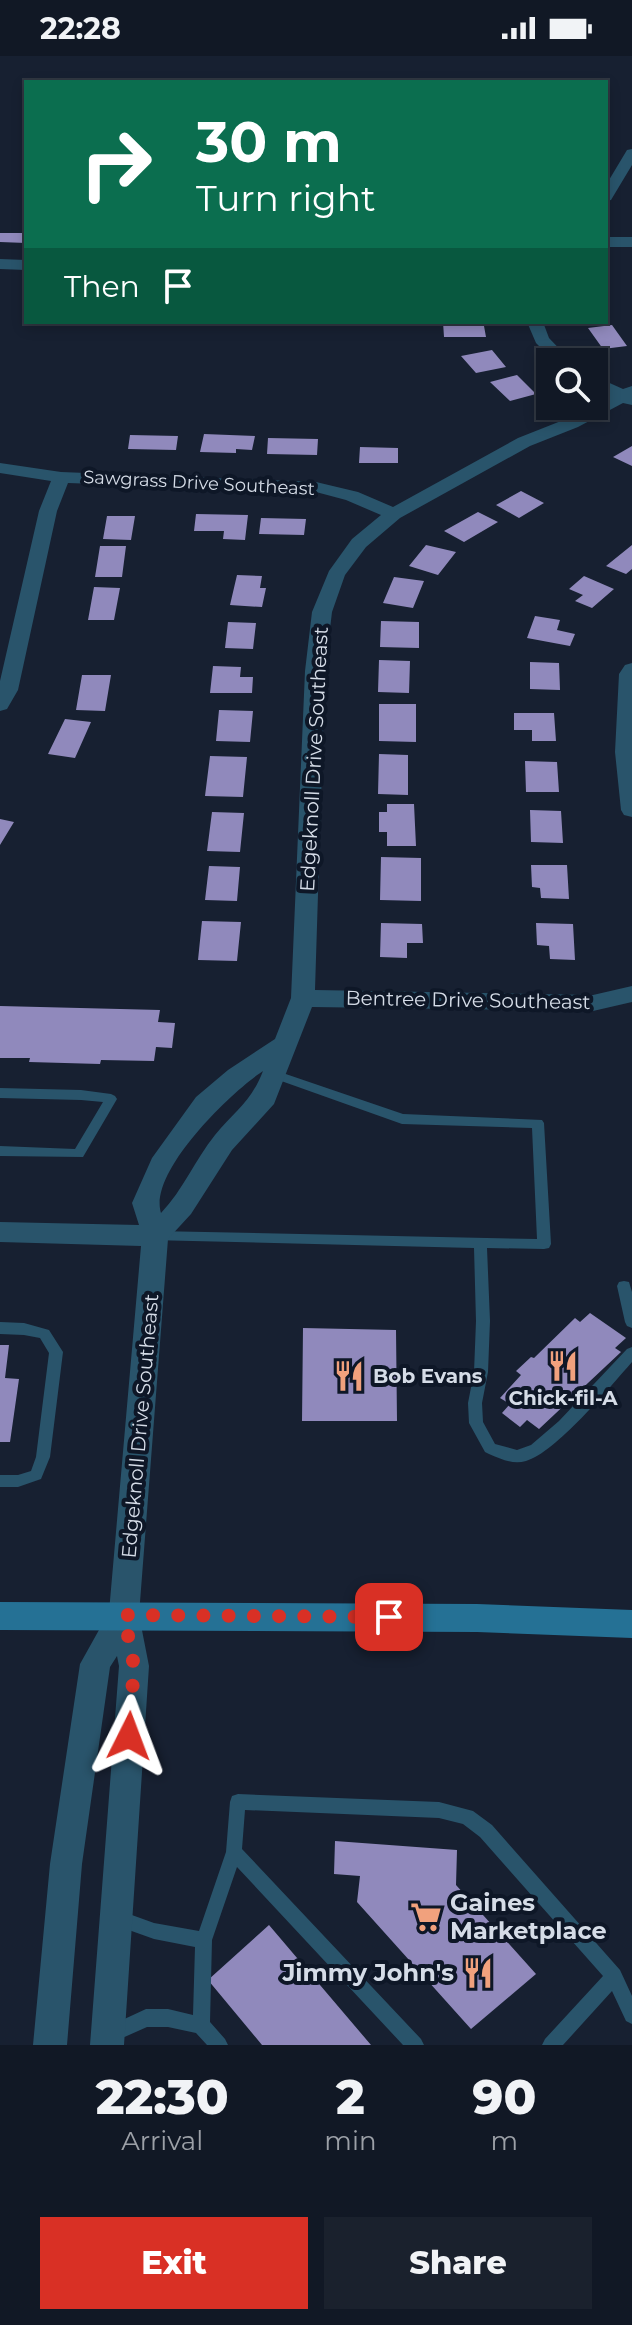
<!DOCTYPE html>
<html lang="en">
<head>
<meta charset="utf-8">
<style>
  body { margin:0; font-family:Montserrat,sans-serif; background:#1a212d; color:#f1f3f6; height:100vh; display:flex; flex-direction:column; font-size:30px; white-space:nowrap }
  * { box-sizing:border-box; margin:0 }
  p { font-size:26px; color:#9ca0a7 }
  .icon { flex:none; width:44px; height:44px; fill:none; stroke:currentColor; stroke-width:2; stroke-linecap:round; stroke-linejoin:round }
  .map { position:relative; height:1989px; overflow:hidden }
  .drawer { display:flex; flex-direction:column; background:#111825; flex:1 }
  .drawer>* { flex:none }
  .guide { position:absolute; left:24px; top:24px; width:584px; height:244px; border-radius:0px; box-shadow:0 4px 12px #0003,0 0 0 2px #303742; background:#0b6e4f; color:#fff; overflow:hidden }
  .buttons { position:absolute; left:536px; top:292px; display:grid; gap:16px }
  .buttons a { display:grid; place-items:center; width:72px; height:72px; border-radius:0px; background:#111825; box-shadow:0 4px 12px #0003,0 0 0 2px #303742; font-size:40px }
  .pin { position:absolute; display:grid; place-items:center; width:68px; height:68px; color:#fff; margin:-34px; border-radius:16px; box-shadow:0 4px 12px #0006 }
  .me { position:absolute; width:88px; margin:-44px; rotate:3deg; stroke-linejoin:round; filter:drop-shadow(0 0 6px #0008) }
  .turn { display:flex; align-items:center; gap:28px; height:168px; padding:0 40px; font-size:36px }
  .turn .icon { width:104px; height:104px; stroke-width:2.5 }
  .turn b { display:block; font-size:56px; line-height:68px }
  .then { display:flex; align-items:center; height:76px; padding:0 40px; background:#0003; gap:16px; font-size:30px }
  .eta { display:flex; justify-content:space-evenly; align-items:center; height:136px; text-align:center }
  .eta b { font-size:48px; font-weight:800; line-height:56px }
  .cta { display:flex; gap:16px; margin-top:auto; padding:16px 40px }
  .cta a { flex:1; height:92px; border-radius:0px; background:#d93025; color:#fff; font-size:32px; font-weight:800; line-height:92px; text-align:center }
  .cta a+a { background:#1a212d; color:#f1f3f6 }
  .status { display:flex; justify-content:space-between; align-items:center; height:56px; padding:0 40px; background:#111825; direction:ltr }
  .status svg { height:22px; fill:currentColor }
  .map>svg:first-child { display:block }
  .building { fill:#9089bc }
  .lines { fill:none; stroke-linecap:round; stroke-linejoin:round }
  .lane { fill:#29546b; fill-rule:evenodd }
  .street { fill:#29546b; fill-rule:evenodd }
  .secondary { fill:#257195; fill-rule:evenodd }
  .route { stroke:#d93025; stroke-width:14; stroke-dasharray:0 25.2 }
  .labels { text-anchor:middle; stroke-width:8; stroke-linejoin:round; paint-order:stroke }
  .far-street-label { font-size:18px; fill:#d5dce7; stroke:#0e1727 }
  .street-label { font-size:20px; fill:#d5dce7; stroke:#0e1727 }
  .poi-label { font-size:20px; font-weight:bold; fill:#d5dce7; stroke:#0e1727; text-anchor:start }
  .near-poi-label { font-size:24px; font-weight:bold; fill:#d5dce7; stroke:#0e1727; text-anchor:start }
</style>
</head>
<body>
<div class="status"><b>22:28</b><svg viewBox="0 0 49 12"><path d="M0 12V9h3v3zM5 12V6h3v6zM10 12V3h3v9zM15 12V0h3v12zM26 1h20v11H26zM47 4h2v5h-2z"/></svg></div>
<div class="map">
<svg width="632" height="1989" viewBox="0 0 632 1989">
  <rect width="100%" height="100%" fill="#172031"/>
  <path class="building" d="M0,177H26V187L0,186Z
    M443,266H476L477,270H484L486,281H444Z
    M612,269L627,290L603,293L588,272Z
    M492,294L506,311L476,317L461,300Z
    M517,319L536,338L510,345L490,326Z
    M204,378L255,380L252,394L236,393V397L200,396Z
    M130,379L178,380L176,394L128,393Z
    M268,382L318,383L317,399L267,398Z
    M632,390V410L613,401Z
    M360,391L398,392V407H359Z
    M521,435L544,447L519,462L496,449Z
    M478,456L498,466L464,486L444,475Z
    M196,458L248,459L245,484L223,483L224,475H194Z
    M107,460H135L131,484L103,483Z
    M261,462L306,463L304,479L259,478Z
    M426,489L456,496L438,519L409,510Z
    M632,489V513L626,518L606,510Z
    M100,490H126L122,521H95Z
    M237,519L262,520L260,532H266L262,551L230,549Z
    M584,520L614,533L592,552L575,545L583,539L569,533Z
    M394,521L424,525L413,552L383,547Z
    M94,531L120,532L114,564H88Z
    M535,560L560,564L557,574L575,578L570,590L527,582Z
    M381,565L419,566V592L380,591Z
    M228,566L256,567L253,593L225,592Z
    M379,604L410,605L409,637L378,636Z
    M530,606L559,607L560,634L530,633Z
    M213,610L241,611L240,621H253L252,637H210Z
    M82,619H111L105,655L76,654Z
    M379,648H416V686L379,685Z
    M219,654L253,655L250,686L216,685Z
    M514,657H554L556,685H532V674H514Z
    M65,663L91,666L75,702L48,698Z
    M379,698L408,699V739L378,738Z
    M210,700L247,701L243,741L205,740Z
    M525,705L557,706L559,736H526Z
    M387,748H414L416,790H387V776H379V756H387Z
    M530,754L561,755L563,787L531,786Z
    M212,756L244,757L240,796L207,795Z
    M0,763L14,766L0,789Z
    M381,801L421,802V845L380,844Z
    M531,809H567L569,843L541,842L540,832L532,831Z
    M209,810L240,811L237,845L205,844Z
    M202,865L241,866L237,905L198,904Z
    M381,867L422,868L423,887H407V902L380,901Z
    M536,867L573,868L575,904L550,903L549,890L537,889Z
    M0,950L160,954L158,966L175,967L172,992L156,991L154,1005L101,1004L100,1008L29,1006L30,1002H0Z
    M590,1257L626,1282L615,1292L621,1296L539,1373L527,1364L520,1371L502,1357L510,1348L500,1342L521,1319L516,1315L531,1301L534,1302L575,1262L580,1266Z
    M303,1272L396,1274L397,1365H302Z
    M0,1289H9L5,1322L19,1323L10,1386H0Z
    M335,1785L457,1794L456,1829L536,1918L471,1973L357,1846L360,1820L334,1818Z
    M269,1869L371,1989H262L208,1924Z"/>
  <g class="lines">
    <path class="lane" d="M274,1014L403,1058L542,1064L544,1067L551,1188L549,1192L544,1193L487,1192L490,1265L488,1316L482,1347L483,1366L495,1388L517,1394L531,1389L559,1365L627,1293L632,1291V1306C610,1331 555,1397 526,1405C513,1409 501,1403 489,1398L485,1396L469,1367L468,1347L474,1316L476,1265L474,1192L150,1184L148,1180L150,1176L155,1175L537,1183L532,1072L402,1068L270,1021L268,1018L270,1015Z
      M0,1032L81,1034L111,1038L115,1040L117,1043L83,1101L0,1100V1090L75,1093L103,1046L81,1044L0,1042Z
      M624,1225L629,1226L632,1236V1272L627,1270L625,1266L617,1230L619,1226Z
      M0,1266L24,1267L49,1274L63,1296L50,1401L41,1423L18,1431H0V1419H18L31,1415L36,1401L49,1297L40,1282L24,1279L0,1278Z
      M238,1738L439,1746L473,1755L492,1769L620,1914L632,1940V1968L626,1965L612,1935L563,1989H542L545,1983L603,1920L480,1781L463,1768L439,1762L245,1754L242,1793L421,1983L424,1989H403L237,1811L212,1884L210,1966L225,1983L228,1989H207L196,1977L168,1971H147L111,1987L105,1984L102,1978L105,1972L146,1953H168L193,1959L195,1891L154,1883L112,1868L110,1862L112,1856L118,1854L154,1867L199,1875L226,1796L230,1746L232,1740Z"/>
    <path class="street" d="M632,93V109L611,144L606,145V129L627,94Z
      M606,181H632V191H606Z
      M0,203L26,204V214L0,213Z
      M527,266H543L549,282L572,306H555L536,287Z
      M594,320L623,333L632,330V349L623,347L578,371L530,390L400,462L366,491L345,519L332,556L325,615L315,934L593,939L632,930V946L593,955L312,951L274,1048L232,1094L191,1158L168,1183L139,1559L149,1610L124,1989H90L119,1610L117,1600L110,1611L82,1808L67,1989H33L50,1808L80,1608L109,1556L141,1190L0,1186V1166L139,1169L132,1147L152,1102L196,1041L228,1014L275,983L291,942L305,615L312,556L329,515L352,483L381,459L346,444L316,436L68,427L57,455L18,634L7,653L0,655V625L39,455L51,425L0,417V407L61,416L316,426L358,436L393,451L518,382L566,363L610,340L594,332ZM263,1015C251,1046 235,1055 215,1079C195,1104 183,1134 161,1157C148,1116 231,1036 263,1015Z
      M632,607V761L624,759L621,754L615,696L619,618L625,609Z"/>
    <path class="secondary" d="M0,1546L477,1548L632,1554V1582L477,1576L0,1574Z"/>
  </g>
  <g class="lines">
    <path class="route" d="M129,1680L134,1610L124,1559L389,1561"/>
  </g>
  <defs>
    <symbol id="restaurant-bare" viewBox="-9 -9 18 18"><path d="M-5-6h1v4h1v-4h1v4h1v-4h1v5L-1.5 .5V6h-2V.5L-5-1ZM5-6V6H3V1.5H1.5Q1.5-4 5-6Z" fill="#f1a17d" stroke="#0e1727" stroke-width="2.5" paint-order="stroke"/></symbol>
    <symbol id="supermarket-bare" viewBox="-9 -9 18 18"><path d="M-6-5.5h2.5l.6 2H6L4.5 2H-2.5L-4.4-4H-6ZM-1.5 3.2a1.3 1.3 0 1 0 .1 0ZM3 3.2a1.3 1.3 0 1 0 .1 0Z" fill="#f1a17d" stroke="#0e1727" stroke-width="2.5" paint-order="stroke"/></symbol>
  </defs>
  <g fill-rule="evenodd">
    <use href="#restaurant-bare" x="541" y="1288" width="44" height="44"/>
    <use href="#restaurant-bare" x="327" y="1298" width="44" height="44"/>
    <use href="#supermarket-bare" x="404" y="1839" width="44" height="44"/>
    <use href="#restaurant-bare" x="456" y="1895" width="44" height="44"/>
  </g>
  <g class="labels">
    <g class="far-street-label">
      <text transform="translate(199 427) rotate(3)" y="6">Sawgrass Drive Southeast</text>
    </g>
    <g class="street-label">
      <text transform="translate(314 703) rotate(-87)" y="7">Edgeknoll Drive Southeast</text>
      <text transform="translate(468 944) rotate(1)" y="7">Bentree Drive Southeast</text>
      <text transform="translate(140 1370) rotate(-85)" y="7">Edgeknoll Drive Southeast</text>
    </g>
    <g class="poi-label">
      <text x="373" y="1327">Bob Evans</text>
      <text x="563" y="1349" text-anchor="middle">Chick-fil-A</text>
    </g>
    <g class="near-poi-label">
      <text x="450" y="1855">Gaines<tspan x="450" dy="28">Marketplace</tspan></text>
      <text x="454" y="1925" text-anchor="end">Jimmy John's</text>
    </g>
  </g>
</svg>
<div class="buttons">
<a><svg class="icon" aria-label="search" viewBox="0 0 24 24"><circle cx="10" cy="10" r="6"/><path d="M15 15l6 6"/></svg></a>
</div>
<div class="pin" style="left:389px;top:1561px;background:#d93025"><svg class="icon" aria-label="arrive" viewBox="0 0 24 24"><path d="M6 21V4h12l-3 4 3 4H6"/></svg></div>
<svg class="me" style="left:129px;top:1680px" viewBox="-20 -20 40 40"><path d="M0-17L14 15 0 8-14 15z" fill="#d93025" stroke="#fff" stroke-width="4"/></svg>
<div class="guide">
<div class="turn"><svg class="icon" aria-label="right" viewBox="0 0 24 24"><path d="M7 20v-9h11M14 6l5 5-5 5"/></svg><div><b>30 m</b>Turn right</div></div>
<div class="then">Then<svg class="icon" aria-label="arrive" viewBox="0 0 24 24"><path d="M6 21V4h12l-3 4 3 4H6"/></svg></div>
</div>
</div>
<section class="drawer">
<div class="eta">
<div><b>22:30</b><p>Arrival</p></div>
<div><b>2</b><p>min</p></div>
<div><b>90</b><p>m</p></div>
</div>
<div class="cta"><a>Exit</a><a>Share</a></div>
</section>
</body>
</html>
